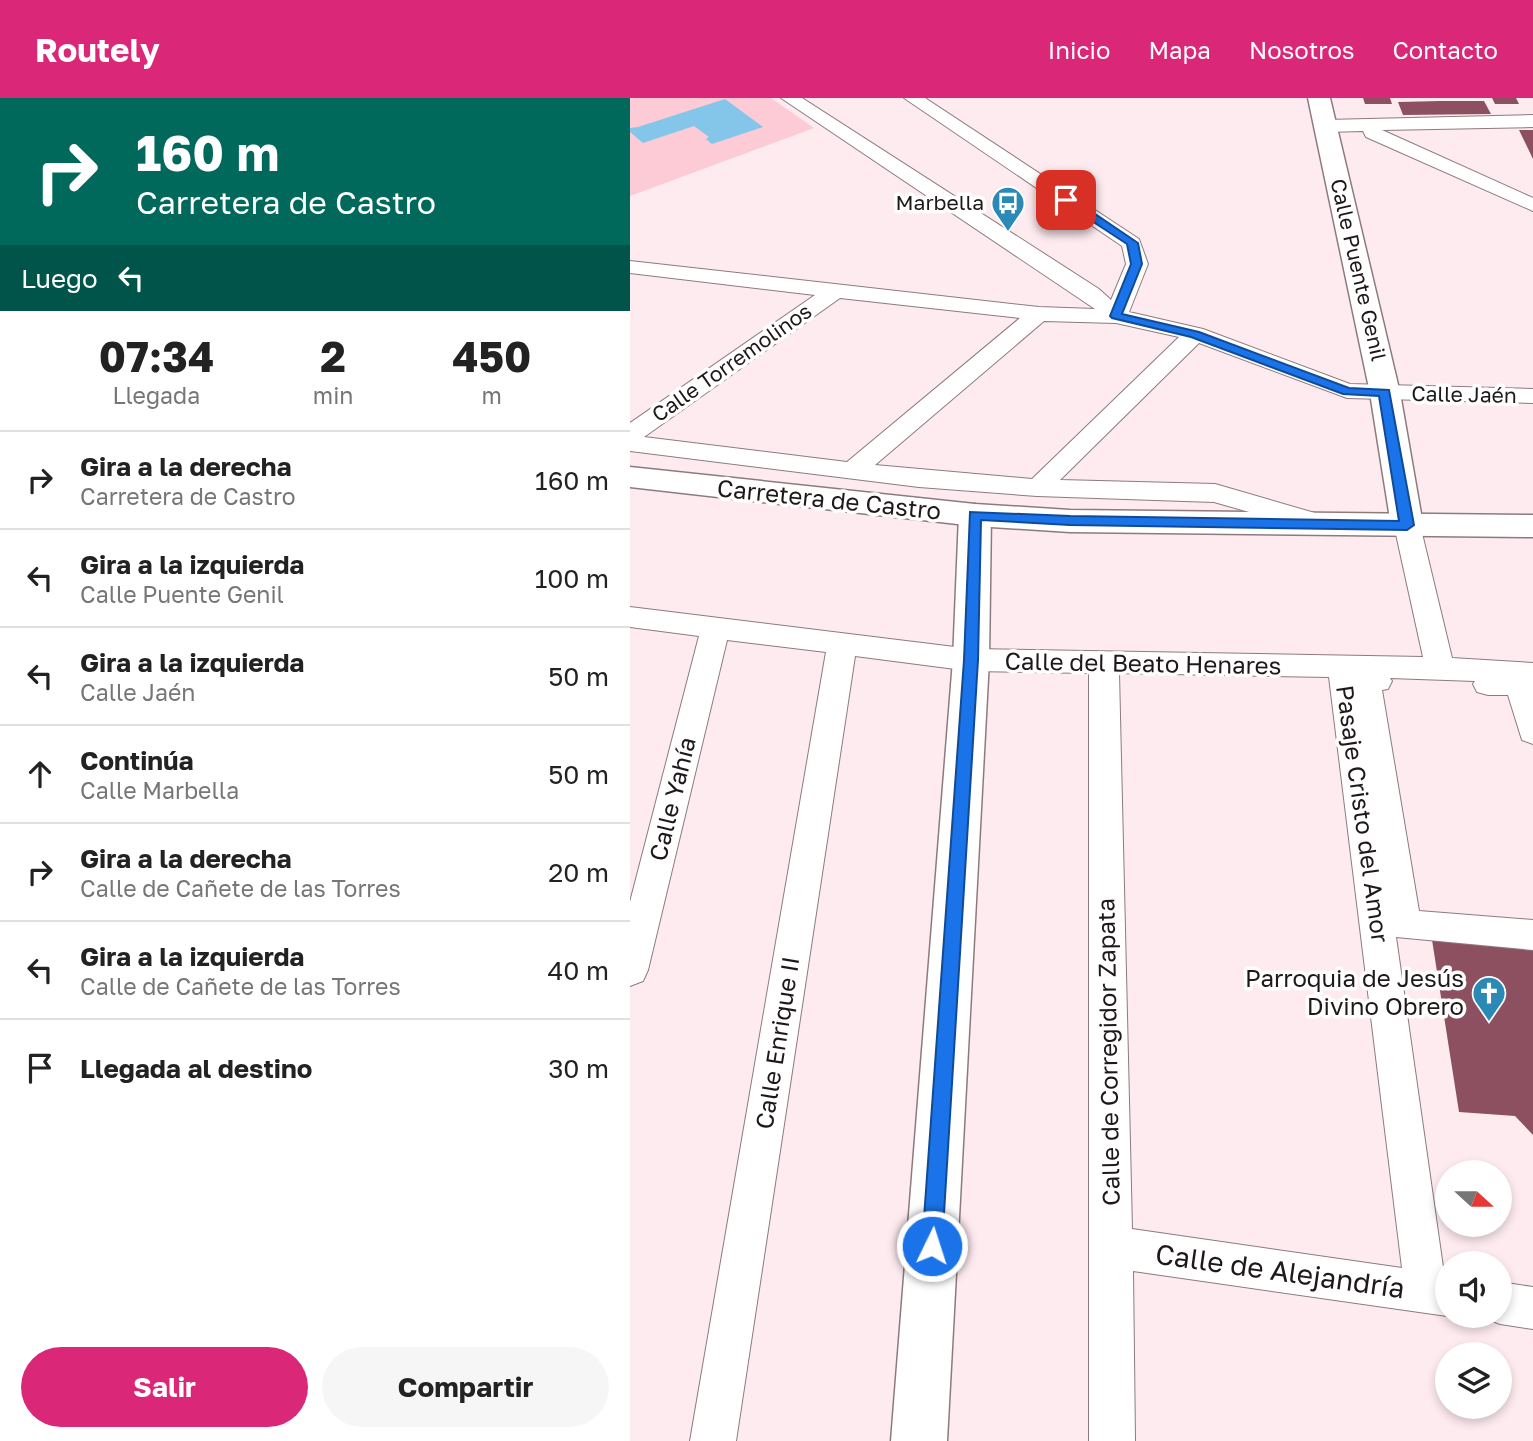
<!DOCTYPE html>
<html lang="es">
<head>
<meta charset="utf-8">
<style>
  body { margin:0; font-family:"Golos Text",sans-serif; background:#f6f6f6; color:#222; height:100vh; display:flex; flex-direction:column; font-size:26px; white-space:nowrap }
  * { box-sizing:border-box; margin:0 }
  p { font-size:23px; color:#767676 }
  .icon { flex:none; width:38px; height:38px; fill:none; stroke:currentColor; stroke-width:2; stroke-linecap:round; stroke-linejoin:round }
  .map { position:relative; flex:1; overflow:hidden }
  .sheet { display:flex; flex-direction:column; background:#fff; width:630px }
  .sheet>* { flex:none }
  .hud { background:#00695c; color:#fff; overflow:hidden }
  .needle { width:46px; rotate:111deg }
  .tools { position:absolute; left:805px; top:1062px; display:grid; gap:14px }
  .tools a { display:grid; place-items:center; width:77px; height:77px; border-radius:50%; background:#fff; box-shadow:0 4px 10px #0003; font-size:35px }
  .pin { position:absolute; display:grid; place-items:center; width:60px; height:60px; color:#fff; margin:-30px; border-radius:14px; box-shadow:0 4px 10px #0006 }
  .me { position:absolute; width:77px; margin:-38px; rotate:4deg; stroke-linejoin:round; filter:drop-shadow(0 0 5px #0008) }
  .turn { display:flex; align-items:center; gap:24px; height:147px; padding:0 21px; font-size:32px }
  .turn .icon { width:91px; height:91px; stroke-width:2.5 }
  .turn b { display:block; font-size:49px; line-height:60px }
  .then { display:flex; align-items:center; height:66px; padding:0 21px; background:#0003; gap:14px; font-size:26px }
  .eta { display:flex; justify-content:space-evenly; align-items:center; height:119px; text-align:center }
  .eta b { font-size:42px; font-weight:700; line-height:49px }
  .action { display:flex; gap:14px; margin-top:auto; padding:14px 21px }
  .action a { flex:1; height:80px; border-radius:42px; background:#db2777; color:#fff; font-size:28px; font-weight:700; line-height:80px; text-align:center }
  .action a+a { background:#f6f6f6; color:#222 }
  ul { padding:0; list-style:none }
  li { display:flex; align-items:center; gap:21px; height:98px; padding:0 21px; border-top:2px solid #e0e0e0 }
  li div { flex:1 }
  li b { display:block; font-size:26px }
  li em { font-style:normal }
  header { display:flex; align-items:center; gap:42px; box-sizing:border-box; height:98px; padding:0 35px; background:#db2777; color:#fff }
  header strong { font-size:33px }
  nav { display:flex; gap:38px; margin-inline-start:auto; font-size:24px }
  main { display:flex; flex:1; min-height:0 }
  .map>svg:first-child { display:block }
  .green { fill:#fccbd6 }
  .water { fill:#84c5ea }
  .building { fill:#8d5061 }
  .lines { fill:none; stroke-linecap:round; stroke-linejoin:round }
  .street-casing { stroke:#8c7b7e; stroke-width:2 }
  .secondary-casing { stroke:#8c7b7e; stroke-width:3 }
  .primary-casing { stroke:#8c7b7e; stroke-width:3 }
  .street { fill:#fff; fill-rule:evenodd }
  .secondary { fill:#fff; fill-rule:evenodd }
  .primary { fill:#fff; fill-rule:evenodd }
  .route { fill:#1a73e8; stroke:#114b97; stroke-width:2 }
  .labels { text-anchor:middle; stroke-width:7; stroke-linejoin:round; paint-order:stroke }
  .far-poi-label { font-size:21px; fill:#1e1819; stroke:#fff; text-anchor:end }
  .far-street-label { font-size:21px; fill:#1e1819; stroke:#fff }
  .street-label { font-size:24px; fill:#1e1819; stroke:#fff }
  .poi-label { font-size:24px; fill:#1e1819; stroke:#fff; text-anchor:end }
  .near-street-label { font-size:28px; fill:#1e1819; stroke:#fff }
</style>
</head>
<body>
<header>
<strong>Routely</strong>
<nav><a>Inicio</a><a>Mapa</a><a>Nosotros</a><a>Contacto</a></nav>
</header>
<main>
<section class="sheet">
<div class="hud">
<div class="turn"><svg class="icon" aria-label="right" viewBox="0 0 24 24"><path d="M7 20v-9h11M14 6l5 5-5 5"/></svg><div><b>160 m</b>Carretera de Castro</div></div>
<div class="then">Luego<svg class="icon" aria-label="left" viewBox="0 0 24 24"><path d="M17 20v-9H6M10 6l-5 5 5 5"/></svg></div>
</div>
<div class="eta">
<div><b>07:34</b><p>Llegada</p></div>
<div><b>2</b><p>min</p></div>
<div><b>450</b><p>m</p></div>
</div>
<ul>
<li><svg class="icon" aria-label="right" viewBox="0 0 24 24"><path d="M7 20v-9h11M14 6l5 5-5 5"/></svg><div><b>Gira a la derecha</b><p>Carretera de Castro</p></div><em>160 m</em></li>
<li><svg class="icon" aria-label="left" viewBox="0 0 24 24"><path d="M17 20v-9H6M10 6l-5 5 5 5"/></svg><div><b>Gira a la izquierda</b><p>Calle Puente Genil</p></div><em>100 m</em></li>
<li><svg class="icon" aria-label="left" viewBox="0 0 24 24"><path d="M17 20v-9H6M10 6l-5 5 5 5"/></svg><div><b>Gira a la izquierda</b><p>Calle Jaén</p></div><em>50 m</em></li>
<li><svg class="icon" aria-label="ahead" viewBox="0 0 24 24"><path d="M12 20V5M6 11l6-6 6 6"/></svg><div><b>Continúa</b><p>Calle Marbella</p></div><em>50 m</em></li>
<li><svg class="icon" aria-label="right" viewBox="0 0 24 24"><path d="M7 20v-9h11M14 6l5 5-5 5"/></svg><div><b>Gira a la derecha</b><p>Calle de Cañete de las Torres</p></div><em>20 m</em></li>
<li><svg class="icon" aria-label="left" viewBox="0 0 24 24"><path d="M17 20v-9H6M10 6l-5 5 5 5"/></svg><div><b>Gira a la izquierda</b><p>Calle de Cañete de las Torres</p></div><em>40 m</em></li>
<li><svg class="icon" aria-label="arrive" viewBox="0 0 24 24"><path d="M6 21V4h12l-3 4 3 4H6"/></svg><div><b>Llegada al destino</b></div><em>30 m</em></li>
</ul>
<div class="action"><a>Salir</a><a>Compartir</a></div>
</section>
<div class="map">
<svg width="903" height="1343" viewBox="0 0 903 1343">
  <rect width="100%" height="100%" fill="#feebef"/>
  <path class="green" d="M0,0H141L184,30L0,98Z"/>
  <path class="water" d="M95,1L133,29L82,46L76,41L79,39L64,28L13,45L0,34V30L8,29Z"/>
  <path class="building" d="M733,0H760L762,6H735Z
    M862,0H886L889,6H865Z
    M811,3H854L861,16L773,17L768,4Z
    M889,32H903V61Z
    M800,829L903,837V1037L885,1018L829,1014Z"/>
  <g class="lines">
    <defs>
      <path id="street" d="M151,0H172L469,191L481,202L496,166L492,148L274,0H295L509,141L518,166L499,214L573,231L720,286L903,291V305L717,300L569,245L430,382L585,386L702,420L706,426L702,432L693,435L584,404L407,398L289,389L0,353V325L185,197L0,175V163L409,209L465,211ZM210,200L390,220L217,364L14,339ZM414,223L486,225L549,239L402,381L245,367Z
        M903,17V29L752,32L903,100V113L736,39L733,33L696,34L687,28L696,22Z
        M777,418L786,421L790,427L822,560L903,565V646L892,642L878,597H858L847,594L843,586L845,583L760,580L762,583L758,591L752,592L789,813L903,822V852L766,839L814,1176H817V1218L503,1173L505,1343H459V575L341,573L225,558L106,1343H60L196,554L97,542L18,872L13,883L0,888V804L69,538L0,529V509L341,551L793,559L764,427L768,421ZM489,575L699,579L772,1170L502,1131Z
        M870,1184L903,1189V1231L870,1226L855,1220L870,1218Z"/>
      <path id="secondary" d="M678,0H700L770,295L793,427L788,435L777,438L766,435L761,427L740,295Z
        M345,406L356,409L361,417L359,562L317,1343H261L323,562L329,417L334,409Z"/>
      <path id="primary" d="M0,369L345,406L440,412L903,417V439L440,434L345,428L0,389Z"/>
    </defs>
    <use href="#street" class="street-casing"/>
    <use href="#secondary" class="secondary-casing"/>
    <use href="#primary" class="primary-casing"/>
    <use href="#street" class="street"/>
    <use href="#secondary" class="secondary"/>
    <use href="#primary" class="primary"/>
  </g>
  <path class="route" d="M433,99H440L508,145L512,166L492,216L569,234L719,290L759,292L784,427L777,432L440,427L351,422L348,562L312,1148L309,1155L302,1158L295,1155L292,1148L334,562L340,414L440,418L769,423L749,298L713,296L561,239L482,220L480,218L501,166L497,146L433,104Z"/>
  <defs>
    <symbol id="bus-pin" viewBox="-11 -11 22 30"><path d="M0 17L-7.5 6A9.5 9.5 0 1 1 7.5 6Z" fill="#2b89b5" stroke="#fff"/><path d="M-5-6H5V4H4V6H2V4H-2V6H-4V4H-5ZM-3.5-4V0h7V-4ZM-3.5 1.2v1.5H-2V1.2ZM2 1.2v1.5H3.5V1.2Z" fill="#fff"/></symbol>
    <symbol id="church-pin" viewBox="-11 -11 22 30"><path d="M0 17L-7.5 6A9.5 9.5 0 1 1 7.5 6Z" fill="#2b89b5" stroke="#fff"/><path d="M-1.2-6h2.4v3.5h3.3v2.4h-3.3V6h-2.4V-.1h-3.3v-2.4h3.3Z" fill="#fff"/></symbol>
  </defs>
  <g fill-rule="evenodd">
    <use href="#bus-pin" x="359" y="86" width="38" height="52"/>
    <use href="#church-pin" x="840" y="876" width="38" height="52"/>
  </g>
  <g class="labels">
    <g class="far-poi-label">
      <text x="354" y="112">Marbella</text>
    </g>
    <g class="far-street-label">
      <text transform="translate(728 172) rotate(77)" y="7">Calle Puente Genil</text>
      <text transform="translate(102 265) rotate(-35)" y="7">Calle Torremolinos</text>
      <text transform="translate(834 297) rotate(1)" y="7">Calle Jaén</text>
    </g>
    <g class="street-label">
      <text transform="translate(199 402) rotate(6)" y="8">Carretera de Castro</text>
      <text transform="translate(513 566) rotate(1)" y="8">Calle del Beato Henares</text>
      <text transform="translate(43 701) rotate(-76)" y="8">Calle Yahía</text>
      <text transform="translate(732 716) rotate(82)" y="8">Pasaje Cristo del Amor</text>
      <text transform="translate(148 945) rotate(-81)" y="8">Calle Enrique II</text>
      <text transform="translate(479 954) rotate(-91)" y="8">Calle de Corregidor Zapata</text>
    </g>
    <g class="poi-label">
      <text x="834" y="889">Parroquia de Jesús<tspan x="834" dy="28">Divino Obrero</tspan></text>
    </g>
    <g class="near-street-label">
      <text transform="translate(650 1173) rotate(8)" y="10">Calle de Alejandría</text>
    </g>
  </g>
</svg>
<div class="tools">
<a><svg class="needle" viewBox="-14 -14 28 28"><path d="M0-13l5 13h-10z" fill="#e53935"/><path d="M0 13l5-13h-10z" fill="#767676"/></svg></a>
<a><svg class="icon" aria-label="sound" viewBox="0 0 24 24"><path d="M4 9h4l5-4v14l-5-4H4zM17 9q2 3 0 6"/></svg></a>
<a><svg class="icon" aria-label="layers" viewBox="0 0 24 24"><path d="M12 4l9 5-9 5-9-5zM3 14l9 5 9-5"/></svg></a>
</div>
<div class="pin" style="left:436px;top:102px;background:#d93025"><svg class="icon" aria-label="arrive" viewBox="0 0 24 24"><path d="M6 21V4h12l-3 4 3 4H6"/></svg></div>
<svg class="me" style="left:302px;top:1148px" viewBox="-20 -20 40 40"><circle r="17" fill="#1a73e8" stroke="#fff" stroke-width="3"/><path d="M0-11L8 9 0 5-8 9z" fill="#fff"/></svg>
</div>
</main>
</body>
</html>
